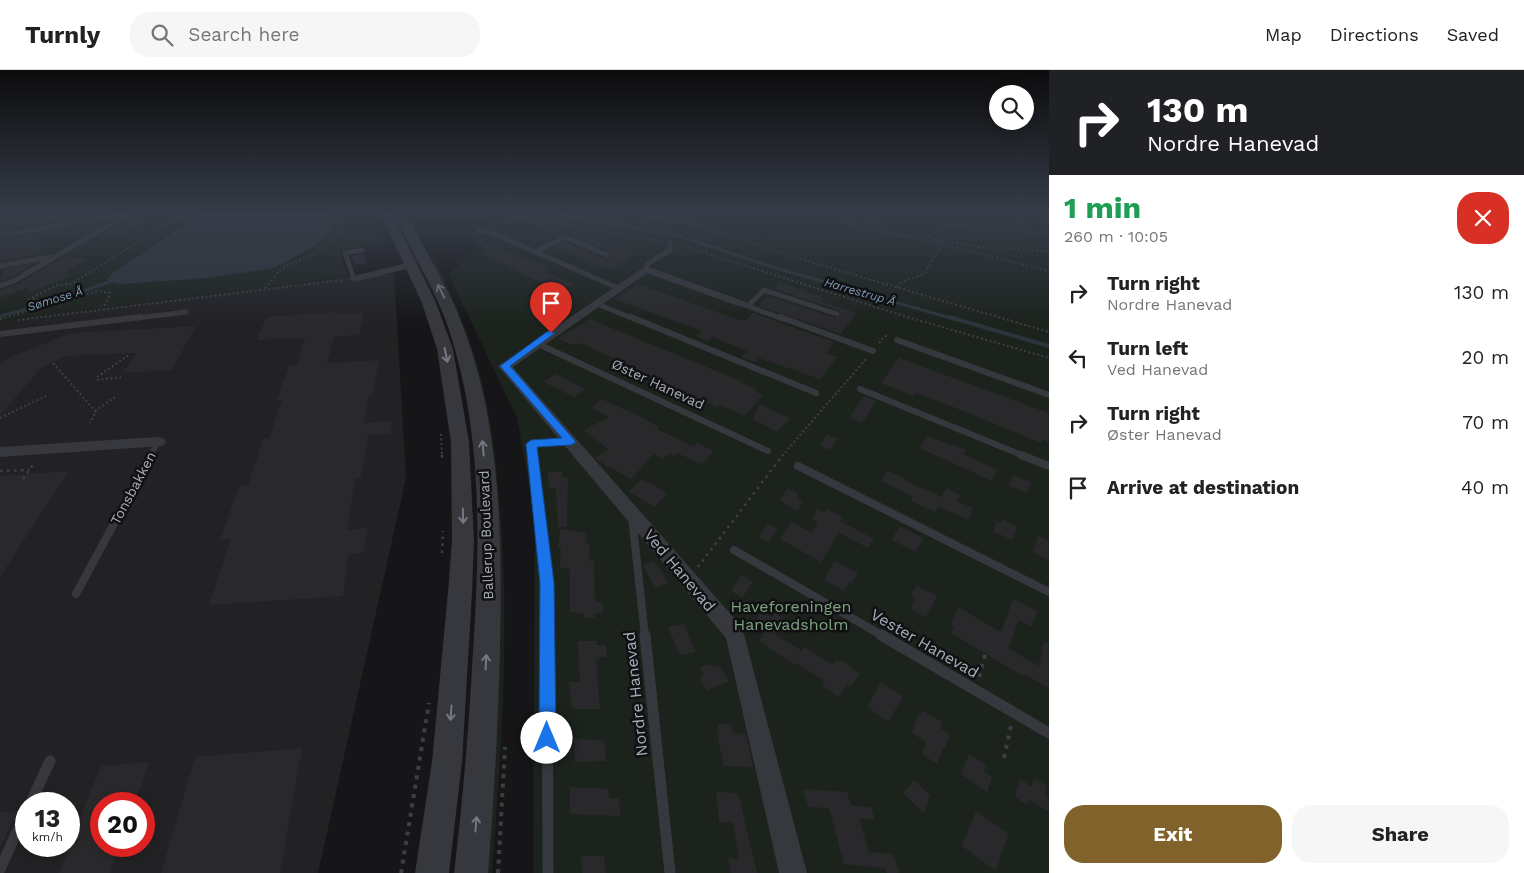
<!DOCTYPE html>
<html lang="en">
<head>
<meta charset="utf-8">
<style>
  body { margin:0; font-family:"Work Sans",sans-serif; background:#f6f6f6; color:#222; height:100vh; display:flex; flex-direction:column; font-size:19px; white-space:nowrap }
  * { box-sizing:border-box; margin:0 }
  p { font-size:16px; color:#767676 }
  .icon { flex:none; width:28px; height:28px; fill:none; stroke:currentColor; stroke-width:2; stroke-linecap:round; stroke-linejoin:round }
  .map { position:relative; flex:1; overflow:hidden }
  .drawer { display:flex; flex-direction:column; background:#fff; width:475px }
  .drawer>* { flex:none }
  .top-card { background:#202124; color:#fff; overflow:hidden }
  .tools { position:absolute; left:989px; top:15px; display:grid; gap:10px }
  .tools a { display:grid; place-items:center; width:45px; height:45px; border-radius:50%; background:#fff; box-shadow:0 2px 8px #0003; font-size:25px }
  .speed { position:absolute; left:15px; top:722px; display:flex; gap:10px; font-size:25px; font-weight:700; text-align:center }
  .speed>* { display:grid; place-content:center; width:65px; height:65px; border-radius:50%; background:#fff; box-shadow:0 2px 8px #0003; line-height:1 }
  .speed small { font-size:12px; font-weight:400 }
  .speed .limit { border:8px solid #d22; background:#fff; color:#111 }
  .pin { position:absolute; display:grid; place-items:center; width:42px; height:42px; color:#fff; margin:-51px -21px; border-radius:50% 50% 50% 0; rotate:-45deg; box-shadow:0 0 5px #0007 }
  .pin .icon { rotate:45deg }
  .me { position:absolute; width:55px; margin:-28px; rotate:0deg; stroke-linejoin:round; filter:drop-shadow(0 0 4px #0008) }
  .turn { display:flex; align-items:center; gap:18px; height:105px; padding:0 15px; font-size:22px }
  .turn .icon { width:65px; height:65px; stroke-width:2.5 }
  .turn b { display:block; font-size:35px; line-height:42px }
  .round { display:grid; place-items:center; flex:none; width:52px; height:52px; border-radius:20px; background:#f6f6f6 }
  .summary { display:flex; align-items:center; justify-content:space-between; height:85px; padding:0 15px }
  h1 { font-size:30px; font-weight:700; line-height:38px; color:#1e9e55 }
  .cta { display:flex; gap:10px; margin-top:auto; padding:10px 15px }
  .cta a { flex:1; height:58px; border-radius:20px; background:#80622a; color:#fff; font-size:20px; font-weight:700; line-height:58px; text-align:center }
  .cta a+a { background:#f6f6f6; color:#222 }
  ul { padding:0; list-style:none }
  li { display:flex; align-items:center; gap:15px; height:65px; padding:0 15px }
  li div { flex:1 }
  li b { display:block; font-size:19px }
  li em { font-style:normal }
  header { display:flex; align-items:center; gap:30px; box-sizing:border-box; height:70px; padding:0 25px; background:#fff; border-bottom:1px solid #e0e0e0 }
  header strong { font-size:24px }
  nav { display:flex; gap:28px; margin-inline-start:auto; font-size:18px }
  .search { width:350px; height:45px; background:#f6f6f6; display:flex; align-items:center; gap:12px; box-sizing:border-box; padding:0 18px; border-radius:20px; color:#767676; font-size:19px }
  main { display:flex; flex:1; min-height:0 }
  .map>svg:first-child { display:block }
  .built { fill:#222225; fill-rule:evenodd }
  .green { fill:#1c231d }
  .water { fill:#2c353c }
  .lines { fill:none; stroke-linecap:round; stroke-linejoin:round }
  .stream-far1 { stroke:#2c353c; stroke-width:3 }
  .stream { stroke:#2c353c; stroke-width:4 }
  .building { fill:#29292c }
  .path-far2 { stroke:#3d3f44; stroke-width:2; stroke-dasharray:2 2.5; stroke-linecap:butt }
  .path-far1 { stroke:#3d3f44; stroke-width:2.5; stroke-dasharray:2.5 4.5; stroke-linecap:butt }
  .path { stroke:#3d3f44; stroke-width:4; stroke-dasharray:4 5.5; stroke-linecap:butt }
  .service-far3 { stroke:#37383d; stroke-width:5 }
  .service-far2 { stroke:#37383d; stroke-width:6 }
  .service-far1 { stroke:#37383d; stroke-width:8 }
  .service { stroke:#37383d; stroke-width:11 }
  .minor { fill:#37383d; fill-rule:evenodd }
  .tertiary { fill:#37383d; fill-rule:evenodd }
  .oneway { stroke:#757881 }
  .route { fill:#1a73e8; stroke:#114b97 }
  .labels { text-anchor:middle; stroke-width:5; stroke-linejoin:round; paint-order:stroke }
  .far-water-label { font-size:12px; font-style:italic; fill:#7f9bb3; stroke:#111113 }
  .street-label { font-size:14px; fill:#a8adb8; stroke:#111113 }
  .near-street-label { font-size:16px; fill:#a8adb8; stroke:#111113 }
  .near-park-label { font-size:16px; fill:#7fa381; stroke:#111113 }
</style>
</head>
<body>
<header>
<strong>Turnly</strong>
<div class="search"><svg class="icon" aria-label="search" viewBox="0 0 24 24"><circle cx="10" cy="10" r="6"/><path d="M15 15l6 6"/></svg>Search here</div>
<nav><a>Map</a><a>Directions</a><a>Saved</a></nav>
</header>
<main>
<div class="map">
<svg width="1049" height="803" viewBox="0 0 1049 803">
  <rect width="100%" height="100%" fill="#161618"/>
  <path class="built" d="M394,204L406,408L318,803H0V253L21,248L348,207ZM26,734H69V776H26ZM101,734H144V776H101Z"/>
  <path class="green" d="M0,144H200L169,163L107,209L298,187L312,178L332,160L328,144H373L386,173L345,180L340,183L348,207L21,248L0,253Z
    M484,144H647L684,149L689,144H1049V803H533L535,446L517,348L449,205L470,184L475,176L471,162L476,157L501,147Z
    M427,173C433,185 437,196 443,207C460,244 475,281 484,321C493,360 497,401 500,441C510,561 501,683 492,803H485L496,451L438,203Z"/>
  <path class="water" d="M200,144H328L332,160L312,178L274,198L207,208L121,214L109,212L107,209L113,203Z"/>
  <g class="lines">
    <path class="stream-far1" d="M555,144L677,165L769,196L954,249
      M0,246L46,234L109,212"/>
    <path class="stream" d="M949,247L1049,276"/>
  </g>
  <path class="building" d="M26,144H104L0,161V148Z
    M126,150L142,153L114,169L96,168Z
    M104,153L81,167L40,163L39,184L0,191V169Z
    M575,162L610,175L612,174L635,182L629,185L632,186L610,200L555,177L565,172L605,189L611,187L609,181L570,164Z
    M475,168L527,191L530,190L549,198L544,201L574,214L560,222L482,184L487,182Z
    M363,184L367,193L354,195L351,186Z
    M64,187L87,189L62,205H73L31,222L26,218L0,228V220L16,215Z
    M34,194L12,207L1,211L5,199Z
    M779,212L825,228L821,231L856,243L841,264L759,236L767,226L836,248L841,246L838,240L774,219Z
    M638,214L742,251H745L753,243L834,272L826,283L837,287L820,309L759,288L755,292L741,287L747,281L712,267L708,271L696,266L702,261L615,229Z
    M338,242L337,244L364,243L359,265L334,267L327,293L379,290L373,324L369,325L364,353L392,351L391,364L368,365L361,408L355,409L347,460L367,458L364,483L349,484L343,526L209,535L231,469L220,470L239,416H248L264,368H269L282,330H277L289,295L297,294L305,268L257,270L259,264L267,247Z
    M590,249L743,312L742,313L756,319L755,321L763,325L745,346L720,335L718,338L688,324L685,327L671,321L674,317L642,302L635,308L621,301L626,297L621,295L624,293L580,273L572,275L558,268Z
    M196,256L172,300L123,303L137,283L67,286L42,297L0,345V295L6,289L71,263Z
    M899,288L1049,343V372L1042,370L1041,373L951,336L916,323L914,326L881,313Z
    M555,304L585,319L574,327L544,312Z
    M864,326L876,331L862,353L849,348Z
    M602,329L637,345L659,357L657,359L694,377L697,373L714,381L702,394L677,383L675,386L669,383L663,389L654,384L631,409L600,392L595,387L609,380L584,360L609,347L591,338Z
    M759,334L790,348L777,362L753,349Z
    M827,364L838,369L830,380L819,375Z
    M927,366L966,380L964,385L998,400L992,411L920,378Z
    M69,401L0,507V406Z
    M888,401L907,410L906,411L942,427L946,418L960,425L957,431L973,438L968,450L938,436L935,442L911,431L913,427L881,411Z
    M548,402H562V407H568L567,457H558L556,419L549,418Z
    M1013,405L1031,412L1027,423L1009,416Z
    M642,409L667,423L655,437L629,422Z
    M788,418L799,424L796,428L803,432L797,441L779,430Z
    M817,439L824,443L827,439L843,447L840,451L874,469L868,478L839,463L821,492L780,469L791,452L812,463L818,452L812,449Z
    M1002,449L1017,456L1012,470L993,461L997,451L1001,453Z
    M768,454L778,459L769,472L759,467Z
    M899,456L923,468L916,482L892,470Z
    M560,459L587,463L586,473H590L589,491H594L595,532H602L603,543H595V548H584L583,543L570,542V499L560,498L561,479L558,478Z
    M1038,466L1049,471V490L1033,482Z
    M654,491L669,513L655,518L643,495Z
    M835,491L858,503L852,513L849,512L844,521L824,510Z
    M742,505L753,512L742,528L731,520Z
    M916,515L937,526L926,548L911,538L916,528L911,525Z
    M1013,529L1037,541L1032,557L1019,550L1008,578L1039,596L1044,572L1049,573V618L1024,604L1023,606L951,563L954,556L950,555L958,537L1001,562Z
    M762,541L772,547L775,542L785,550L776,565L802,581L804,577L833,595L837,590L840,592L841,590L857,602L859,605L850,617L847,615L838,627L822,615L825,611L796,593L795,595L759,571L767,560L754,552Z
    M684,554L696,582L680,585L668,557Z
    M578,571H597V575H606L607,587H598L599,589H596L600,639H572L569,612H580Z
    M710,594L713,597L718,595L729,611L707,620L699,608L704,605L700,598Z
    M881,612L903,627L888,652L867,637Z
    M922,640L942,652L940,658L950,664L945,679L943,678L937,694L922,684L926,672L912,663L918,645L920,646Z
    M718,654L731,655L733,663L746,664L753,697L724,696L717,663H719Z
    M574,668L604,671L606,691L575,692Z
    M302,678L280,803H161L195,687Z
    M969,684L986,695L984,701L992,707L987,722L961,704Z
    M149,692L135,734H101V776H120L110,803H59L101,696Z
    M1034,708L1047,716L1045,725L1049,728V742L1029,729L1027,735L1015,727L1020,709L1032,717Z
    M914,710L930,725L924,743L903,723Z
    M570,717L608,719L609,728H619L620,746L570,744Z
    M803,719L847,722L851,735L871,737L875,750L859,748L869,782L893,784L899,803H887L885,798L844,794L829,738L808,737Z
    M716,722L738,723L757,803H731L728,788L739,789L733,753L719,752Z
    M18,741L0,778V742Z
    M976,741L1008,764L996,801L962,776Z
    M581,786H604L606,803H582Z"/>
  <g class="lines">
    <path class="path-far2" d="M498,144L555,153L583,144
      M635,144L696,155L807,191L1049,262
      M844,144L846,150L855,157L942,174L1049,201
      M1044,144L1043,157L1048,164
      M440,147L453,144
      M532,150L553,162
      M680,152L687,144
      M555,153L662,171
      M865,158L875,144
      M903,165L927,168L949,155L1049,164
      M929,168L979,177L1049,181
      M680,175L904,246L1049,288
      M897,217L902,212L924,204L942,174
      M265,218L281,199L323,179L332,172L342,158L336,144
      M59,232L56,228L46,231L29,229L58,215L71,214L183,144
      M0,249L97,221L110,223L104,238
      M18,250L343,210
      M879,273L885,266L889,267
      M53,293L96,342L90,353
      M97,307L129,285
      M97,310L123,307
      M95,341L115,327
      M0,348L46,326
      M441,364L442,386
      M782,386L866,289"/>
    <path class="path-far1" d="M442,385V388
      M0,401L29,400
      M23,409L35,392
      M442,483L443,461
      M698,497L783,385"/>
    <path class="path" d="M979,607L986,582
      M1004,688L1011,656
      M401,803L429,633
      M498,803L505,677"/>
    <path class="service-far3" d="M478,160L490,162L618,218
      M0,165L121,146
      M535,182L565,167L607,185
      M0,196L50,187
      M646,199L647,194L670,180V173
      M354,209L345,183L362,180
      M0,216L14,211L128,144
      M595,233L634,249
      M742,234L783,249
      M748,236L764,220L837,244
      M129,249L186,242"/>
    <path class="service-far2" d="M631,247L816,323
      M780,247L873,281
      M0,264L140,247
      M897,270L1049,325
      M536,273L768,381
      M860,319L1024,386
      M150,386L158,372
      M532,386L531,374L571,372"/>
    <path class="service-far1" d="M532,385L547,513V566
      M1021,385L1049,396
      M798,396L1049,522
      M632,447L645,566
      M734,480L883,566
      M76,524L151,385"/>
    <path class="service" d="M547,565L548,803
      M645,565L670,803
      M881,565L1049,663
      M30,734L50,691
      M0,799L26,742"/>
    <path class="minor" d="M411,192L415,193L416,195L415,197L354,212L349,209L350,207Z
      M646,196L746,232L748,234L746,236H738L647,203L513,297L742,557L807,803H779L726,568L498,296Z
      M158,367L163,368L166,372L163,376L0,387V377Z"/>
    <path class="tertiary" d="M381,144H392L436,233L453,279L469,372L474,471L472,522L462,692L449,803H415L432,692L448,522L452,471L451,372L437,279L422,233Z
      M395,144H406C426,182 449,218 464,259C502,360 502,473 500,580C498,655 494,729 488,803H454C463,729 469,655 473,581C480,475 483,363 449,260C436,219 411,183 395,144Z"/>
  </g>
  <defs><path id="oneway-shaft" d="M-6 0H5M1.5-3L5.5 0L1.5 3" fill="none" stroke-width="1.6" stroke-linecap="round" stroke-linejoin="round" transform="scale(1.25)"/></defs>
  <g class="oneway">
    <use href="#oneway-shaft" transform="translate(441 221) rotate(-116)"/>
    <use href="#oneway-shaft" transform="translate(446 285) rotate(79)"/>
    <use href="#oneway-shaft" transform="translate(483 378) rotate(-95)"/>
    <use href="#oneway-shaft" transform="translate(463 446) rotate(89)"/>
    <use href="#oneway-shaft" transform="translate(486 592) rotate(-87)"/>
    <use href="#oneway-shaft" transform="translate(451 643) rotate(94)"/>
    <use href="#oneway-shaft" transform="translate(476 754) rotate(-85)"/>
  </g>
  <linearGradient id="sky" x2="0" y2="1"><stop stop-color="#0c0c0d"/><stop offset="0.56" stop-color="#363c48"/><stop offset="1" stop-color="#363c48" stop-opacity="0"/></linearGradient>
  <rect width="1049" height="256" fill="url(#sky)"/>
  <path class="route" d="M548,261L555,263L510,296L576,372L571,375L537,377L554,513L556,668L553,674L547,676L542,674L539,668L540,513L526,374L531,370L562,368L500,296Z"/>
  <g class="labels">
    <g class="far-water-label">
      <text transform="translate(860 222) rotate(16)" y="4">Harrestrup Å</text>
      <text transform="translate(55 229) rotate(-17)" y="4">Sømose Å</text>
    </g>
    <g class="street-label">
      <text transform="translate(658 314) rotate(25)" y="5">Øster Hanevad</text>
      <text transform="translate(133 418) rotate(-62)" y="5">Tonsbakken</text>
      <text transform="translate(486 465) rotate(-92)" y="5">Ballerup Boulevard</text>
    </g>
    <g class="near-street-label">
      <text transform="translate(680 500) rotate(50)" y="6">Ved Hanevad</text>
      <text transform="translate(925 573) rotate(30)" y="6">Vester Hanevad</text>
      <text transform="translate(635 624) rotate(-96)" y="6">Nordre Hanevad</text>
    </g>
    <g class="near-park-label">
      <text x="791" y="542">Haveforeningen<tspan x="791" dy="18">Hanevadsholm</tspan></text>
    </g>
  </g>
</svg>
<div class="tools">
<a><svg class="icon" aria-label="search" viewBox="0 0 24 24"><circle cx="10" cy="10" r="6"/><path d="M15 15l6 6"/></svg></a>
</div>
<div class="speed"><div>13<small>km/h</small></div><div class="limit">20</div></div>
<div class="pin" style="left:551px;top:263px;background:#d93025"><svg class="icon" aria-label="arrive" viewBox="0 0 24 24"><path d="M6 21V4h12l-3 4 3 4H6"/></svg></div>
<svg class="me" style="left:547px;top:668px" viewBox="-20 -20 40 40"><circle r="19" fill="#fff"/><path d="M0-13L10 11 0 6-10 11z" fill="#1a73e8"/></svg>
</div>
<section class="drawer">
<div class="top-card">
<div class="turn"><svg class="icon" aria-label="right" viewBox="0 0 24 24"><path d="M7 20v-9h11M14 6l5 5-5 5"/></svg><div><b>130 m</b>Nordre Hanevad</div></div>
</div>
<div class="summary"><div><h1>1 min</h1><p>260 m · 10:05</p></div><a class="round" style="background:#d93025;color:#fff"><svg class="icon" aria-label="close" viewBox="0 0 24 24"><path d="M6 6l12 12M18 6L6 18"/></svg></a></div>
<ul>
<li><svg class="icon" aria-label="right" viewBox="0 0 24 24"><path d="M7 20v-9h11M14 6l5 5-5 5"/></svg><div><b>Turn right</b><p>Nordre Hanevad</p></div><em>130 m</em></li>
<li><svg class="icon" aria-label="left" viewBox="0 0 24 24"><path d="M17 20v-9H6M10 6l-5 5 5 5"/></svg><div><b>Turn left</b><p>Ved Hanevad</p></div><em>20 m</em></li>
<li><svg class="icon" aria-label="right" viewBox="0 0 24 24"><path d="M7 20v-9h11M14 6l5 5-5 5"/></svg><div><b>Turn right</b><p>Øster Hanevad</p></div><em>70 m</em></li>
<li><svg class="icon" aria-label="arrive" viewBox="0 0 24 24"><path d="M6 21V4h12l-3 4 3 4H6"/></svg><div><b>Arrive at destination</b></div><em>40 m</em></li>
</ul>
<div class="cta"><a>Exit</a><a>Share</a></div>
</section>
</main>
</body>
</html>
